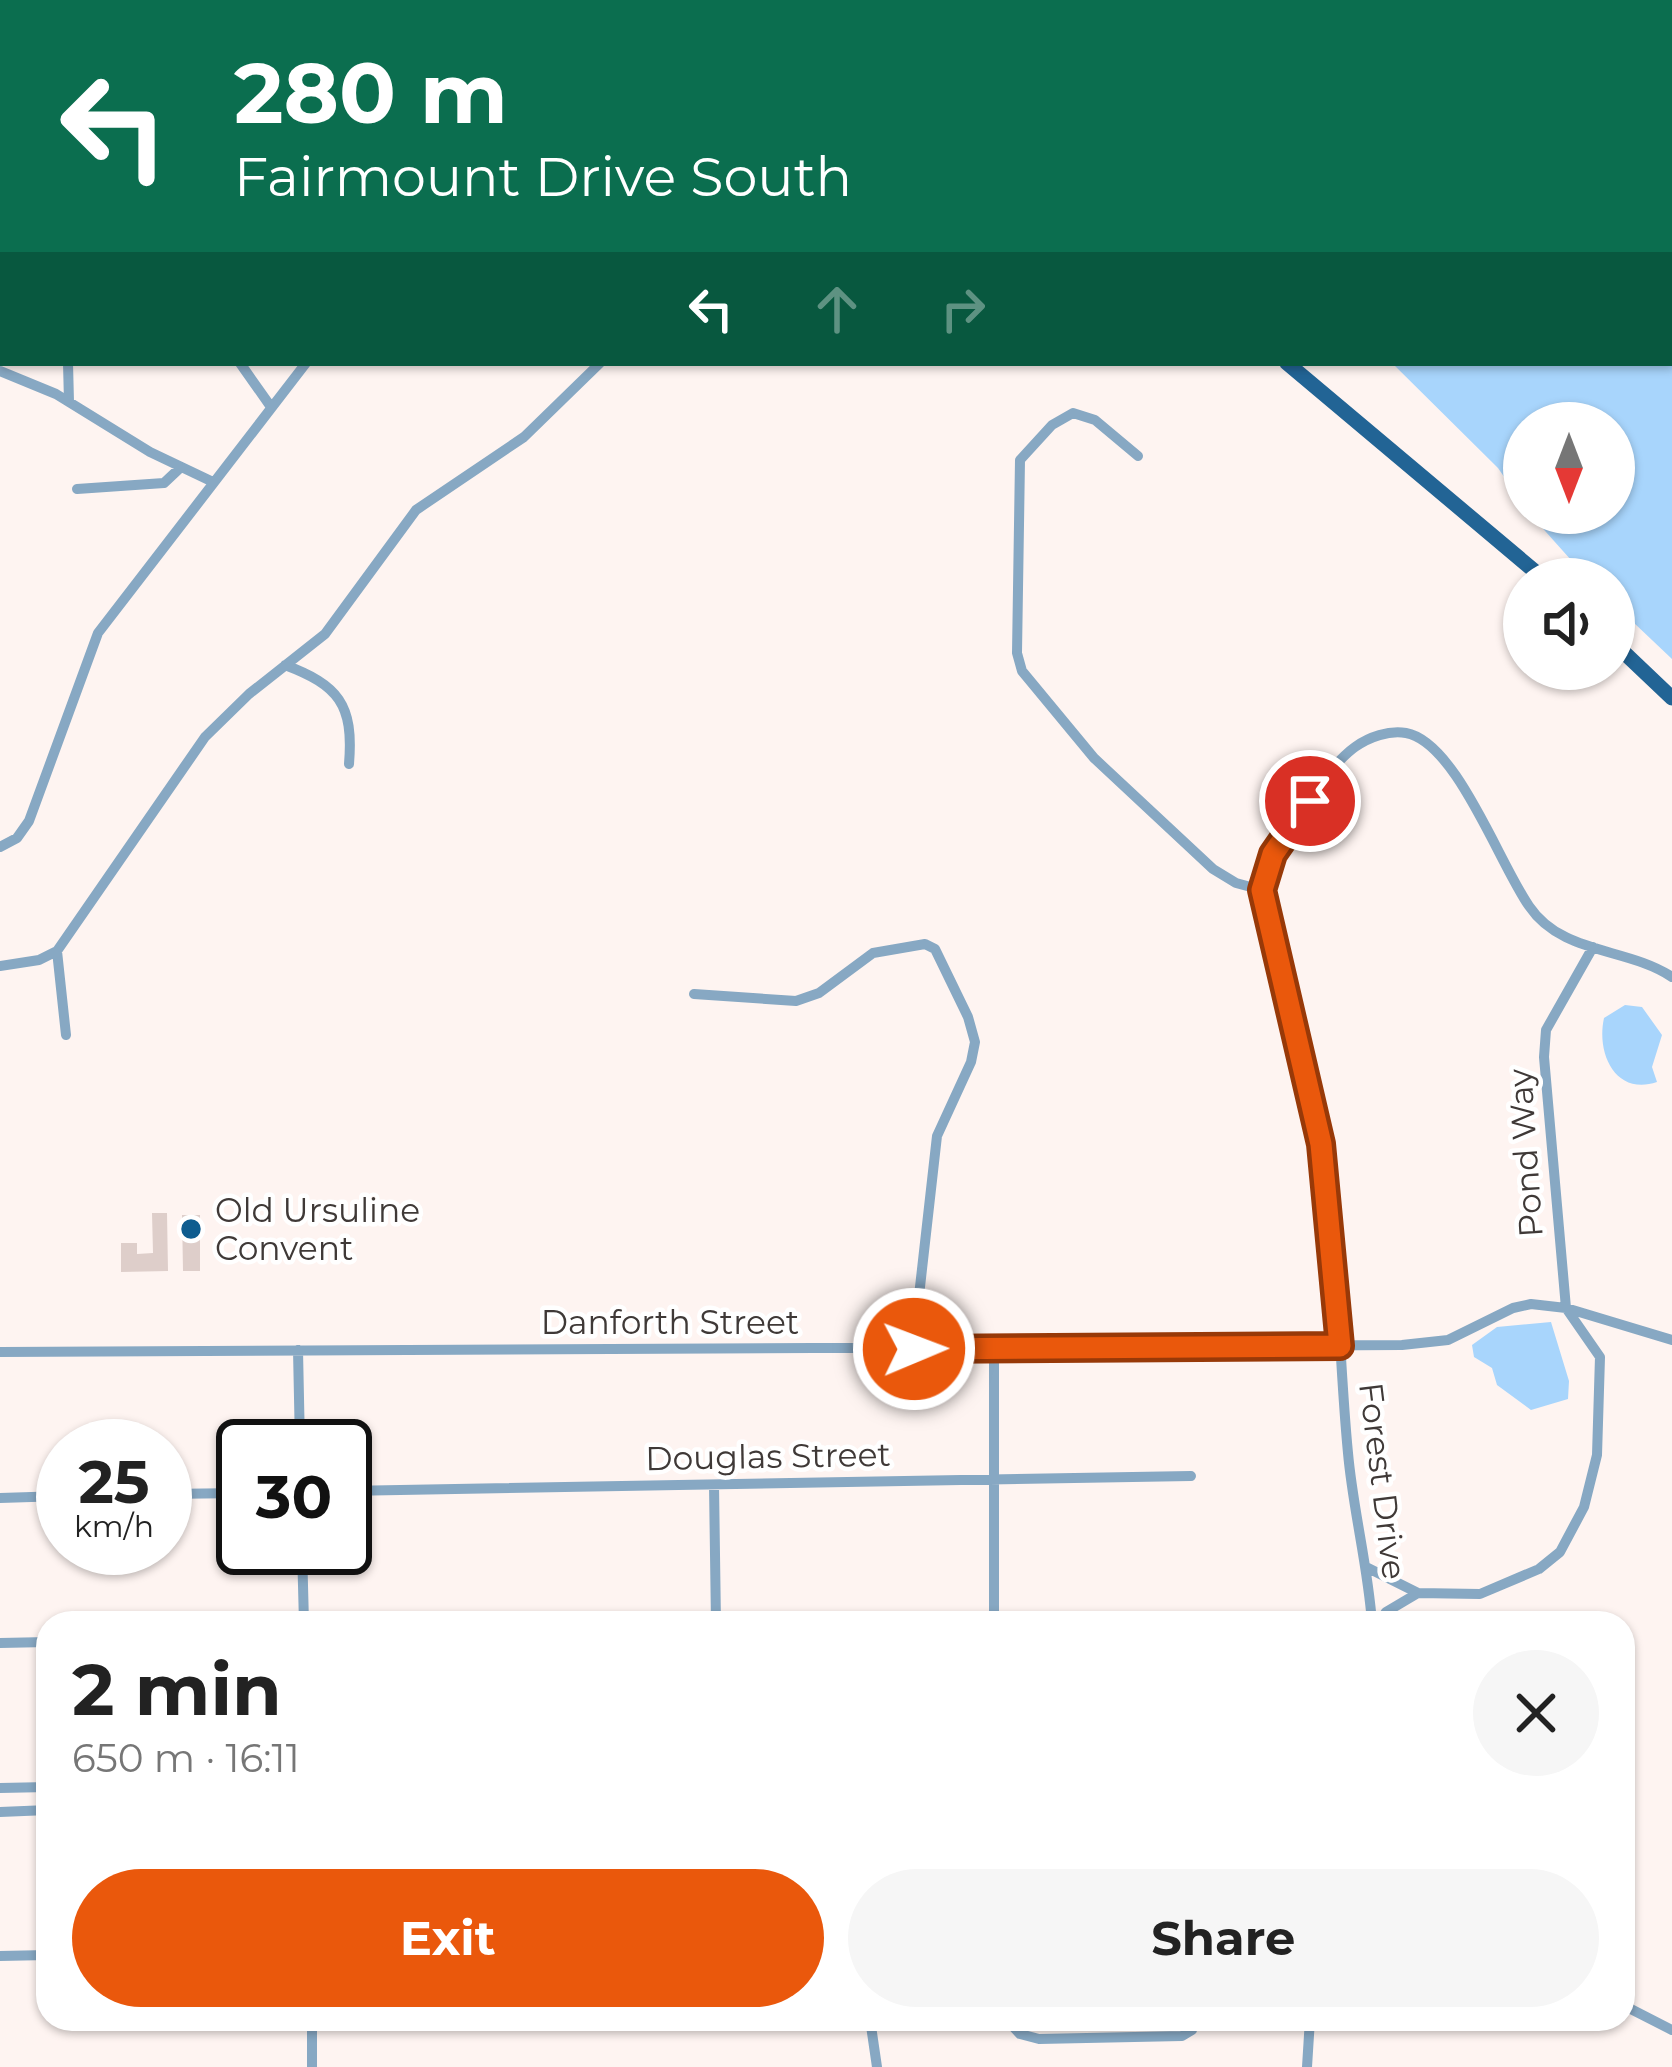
<!DOCTYPE html>
<html lang="en">
<head>
<meta charset="utf-8">
<style>
  body { margin:0; font-family:Montserrat,sans-serif; background:#f6f6f6; color:#222; height:100vh; display:flex; flex-direction:column; font-size:45px; white-space:nowrap }
  * { box-sizing:border-box; margin:0 }
  p { font-size:39px; color:#767676 }
  .icon { flex:none; width:66px; height:66px; fill:none; stroke:currentColor; stroke-width:2; stroke-linecap:round; stroke-linejoin:round }
  .map { position:relative; flex:1; overflow:hidden }
  .details { position:absolute; left:36px; top:1611px; width:1599px; height:420px; display:flex; flex-direction:column; background:#fff; border-radius:36px; box-shadow:0 3px 9px #0004 }
  .details>* { flex:none }
  .hud { position:absolute; left:0px; top:0px; width:1674px; height:366px; box-shadow:0 3px 9px #0004; background:#0b6e4f; color:#fff; overflow:hidden }
  .needle { width:78px; rotate:180deg }
  .controls { position:absolute; left:1503px; top:402px; display:grid; gap:24px }
  .controls a { display:grid; place-items:center; width:132px; height:132px; border-radius:50%; background:#fff; box-shadow:0 3px 9px #0004; font-size:60px }
  .speed { position:absolute; left:36px; top:1419px; display:flex; gap:24px; font-size:60px; font-weight:700; text-align:center }
  .speed>* { display:grid; place-content:center; width:156px; height:156px; border-radius:50%; background:#fff; box-shadow:0 3px 9px #0004; line-height:1 }
  .speed small { font-size:30px; font-weight:400 }
  .speed .limit { border:6px solid #111; border-radius:18px; background:#fff; color:#111 }
  .pin { position:absolute; display:grid; place-items:center; width:102px; height:102px; color:#fff; margin:-51px; border:6px solid #fff; border-radius:50%; box-shadow:0 3px 12px #0007 }
  .me { position:absolute; width:132px; margin:-66px; rotate:89deg; stroke-linejoin:round; filter:drop-shadow(0 0 9px #0008) }
  .turn { display:flex; align-items:center; gap:42px; height:252px; padding:0 36px; font-size:54px }
  .turn .icon { width:156px; height:156px; stroke-width:2.5 }
  .turn b { display:block; font-size:84px; line-height:102px }
  .lanes { display:flex; align-items:center; height:114px; padding:0 36px; background:#0003; justify-content:center; gap:60px; direction:ltr }
  .lanes .off { opacity:.35 }
  .round { display:grid; place-items:center; flex:none; width:126px; height:126px; border-radius:63px; background:#f6f6f6 }
  .overview { display:flex; align-items:center; justify-content:space-between; height:204px; padding:0 36px }
  h1 { font-size:72px; font-weight:700; line-height:90px }
  .button { display:flex; gap:24px; margin-top:auto; padding:24px 36px }
  .button a { flex:1; height:138px; border-radius:72px; background:#ea580c; color:#fff; font-size:48px; font-weight:700; line-height:138px; text-align:center }
  .button a+a { background:#f6f6f6; color:#222 }
  .map>svg:first-child { display:block }
  .water { fill:#a8d5fc }
  .building { fill:#dececa }
  .lines { fill:none; stroke-linecap:round; stroke-linejoin:round }
  .street { stroke:#87a8c3; stroke-width:10 }
  .primary { stroke:#226495; stroke-width:15 }
  .route-casing { stroke:#983908; stroke-width:30 }
  .route { stroke:#ea580c; stroke-width:21 }
  .poi-dot { fill:#0e5c8f; stroke:#fff; stroke-width:4.5 }
  .labels { text-anchor:middle; stroke-width:9; stroke-linejoin:round; paint-order:stroke }
  .street-label { font-size:33px; fill:#3f3937; stroke:#fff }
  .poi-label { font-size:33px; fill:#3f3937; stroke:#fff; text-anchor:start }
</style>
</head>
<body>
<div class="map">
<svg width="1672" height="2067" viewBox="0 0 1672 2067">
  <rect width="100%" height="100%" fill="#fef4f1"/>
  <path class="water" d="M965,0H1672V659L1614,604V579H1588L1529,513H1614V423H1524V506L1498,468L1392,363H1671V3Z
    M1625,1005L1642,1007L1662,1035L1652,1067L1657,1082C1616,1096 1596,1054 1604,1018Z
    M1551,1322L1569,1381L1568,1399L1531,1410L1497,1385L1492,1368L1474,1357L1472,1345L1497,1327Z"/>
  <path class="building" d="M152,1213H167L168,1271L121,1272V1243H137V1254L153,1253Z
    M182,1215H200V1271H183Z"/>
  <g class="lines">
    <path class="street" d="M202,0V3
      M351,0L352,3
      M668,0L671,3
      M74,3L81,0
      M432,3L441,0
      M0,36L3,34
      M0,102L3,100
      M68,363L69,402
      M240,363L271,407
      M0,371L56,394L150,452L213,482
      M1138,456L1095,420L1073,413L1052,425L1020,460L1017,653L1022,671L1094,758L1213,869L1236,883L1262,890
      M77,489L164,483L181,467
      M285,665C338,685 354,704 349,764
      M0,847L17,838L29,821L98,633L306,363
      M57,951L66,1035
      M0,966L39,960L57,951L205,737L249,694L325,634L416,510L524,437L600,363
      M694,994L796,1001L819,993L873,953L925,944L935,949L968,1017L975,1042L971,1062L937,1136L913,1349
      M994,1347V1623
      M298,1350L300,1446
      M0,1352L1402,1345L1448,1340L1513,1308L1531,1304L1566,1308L1672,1340
      M714,1485L716,1623
      M345,1491L1191,1476
      M165,1494L243,1493
      M0,1498L63,1496
      M302,1548L304,1623
      M1366,1567L1418,1593L1480,1594L1539,1569L1560,1552L1584,1507L1597,1455L1600,1357L1566,1308L1544,1057L1546,1030L1593,947
      M1018,1623L1219,1621
      M1372,1623C1368,1566 1353,1510 1348,1453C1338,1350 1339,1247 1321,1145C1311,1089 1296,1033 1281,978C1273,948 1258,911 1263,880C1268,847 1327,767 1355,747C1369,737 1389,730 1406,733C1456,742 1499,863 1529,906C1562,955 1627,947 1672,977
      M1379,1623L1386,1612L1418,1593
      M0,1643L48,1642
      M0,1788L48,1787
      M0,1812L48,1810
      M0,1956L48,1955
      M1623,2005L1672,2030
      M870,2019L877,2067
      M1006,2019L1020,2034L1039,2039L1182,2036L1192,2030L1194,2019
      M312,2067V2019
      M1307,2067L1310,2019"/>
    <path class="primary" d="M783,0L787,3
      M1287,363L1544,579
      M1614,643L1672,698"/>
  </g>
  <g class="lines">
    <defs>
      <path id="route" d="M914,1349L1340,1346L1321,1144L1262,890L1273,854L1310,801"/>
    </defs>
    <use href="#route" class="route-casing"/>
    <use href="#route" class="route"/>
  </g>
  <circle class="poi-dot" cx="191" cy="1229" r="12"/>
  <g class="labels">
    <g class="street-label">
      <text transform="translate(1525 1153) rotate(-94)" y="12">Pond Way</text>
      <text x="670" y="1334">Danforth Street</text>
      <text transform="translate(768 1456) rotate(-1)" y="12">Douglas Street</text>
      <text transform="translate(1383 1481) rotate(83)" y="12">Forest Drive</text>
    </g>
    <g class="poi-label">
      <text x="215" y="1222">Old Ursuline<tspan x="215" dy="38">Convent</tspan></text>
    </g>
  </g>
</svg>
<div class="controls">
<a><svg class="needle" viewBox="-14 -14 28 28"><path d="M0-13l5 13h-10z" fill="#e53935"/><path d="M0 13l5-13h-10z" fill="#767676"/></svg></a>
<a><svg class="icon" aria-label="sound" viewBox="0 0 24 24"><path d="M4 9h4l5-4v14l-5-4H4zM17 9q2 3 0 6"/></svg></a>
</div>
<div class="speed"><div>25<small>km/h</small></div><div class="limit">30</div></div>
<div class="pin" style="left:1310px;top:801px;background:#d93025"><svg class="icon" aria-label="arrive" viewBox="0 0 24 24"><path d="M6 21V4h12l-3 4 3 4H6"/></svg></div>
<svg class="me" style="left:914px;top:1349px" viewBox="-20 -20 40 40"><circle r="17" fill="#ea580c" stroke="#fff" stroke-width="3"/><path d="M0-11L8 9 0 5-8 9z" fill="#fff"/></svg>
<div class="hud">
<div class="turn"><svg class="icon" aria-label="left" viewBox="0 0 24 24"><path d="M17 20v-9H6M10 6l-5 5 5 5"/></svg><div><b>280 m</b>Fairmount Drive South</div></div>
<div class="lanes"><svg class="icon" aria-label="left" viewBox="0 0 24 24"><path d="M17 20v-9H6M10 6l-5 5 5 5"/></svg><svg class="icon off" aria-label="ahead" viewBox="0 0 24 24"><path d="M12 20V5M6 11l6-6 6 6"/></svg><svg class="icon off" aria-label="right" viewBox="0 0 24 24"><path d="M7 20v-9h11M14 6l5 5-5 5"/></svg></div>
</div>
<section class="details">
<div class="overview"><div><h1>2 min</h1><p>650 m · 16:11</p></div><a class="round"><svg class="icon" aria-label="close" viewBox="0 0 24 24"><path d="M6 6l12 12M18 6L6 18"/></svg></a></div>
<div class="button"><a>Exit</a><a>Share</a></div>
</section>
</div>
</body>
</html>
